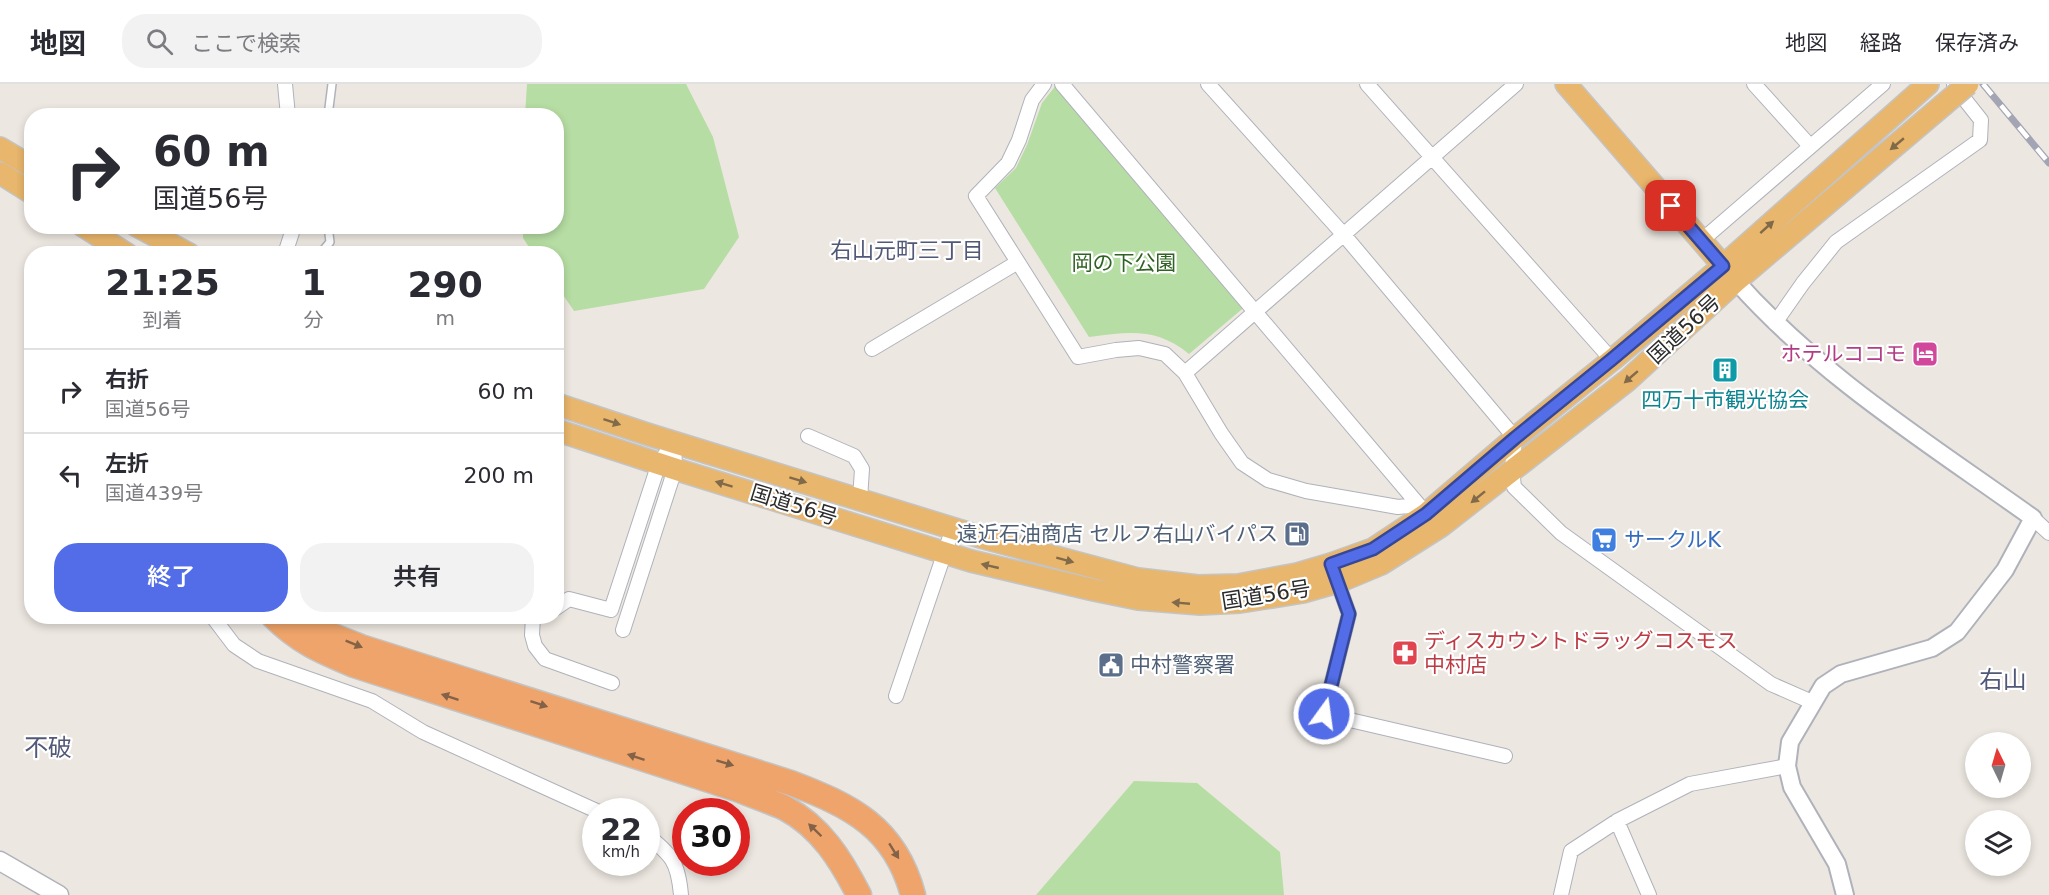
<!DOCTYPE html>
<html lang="ja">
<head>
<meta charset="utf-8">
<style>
  body { margin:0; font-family:"DejaVu Sans","Noto Sans JP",sans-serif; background:#f2f2f3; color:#2b2b33; height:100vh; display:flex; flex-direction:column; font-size:22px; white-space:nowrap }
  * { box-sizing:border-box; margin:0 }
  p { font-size:20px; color:#7c7c81 }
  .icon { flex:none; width:33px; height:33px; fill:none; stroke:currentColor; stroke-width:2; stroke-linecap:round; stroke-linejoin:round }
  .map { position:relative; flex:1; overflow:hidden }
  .sheet { position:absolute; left:24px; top:162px; width:540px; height:378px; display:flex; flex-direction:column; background:#fff; border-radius:24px; box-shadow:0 3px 9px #0003 }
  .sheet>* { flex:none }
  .top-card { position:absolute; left:24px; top:24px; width:540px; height:126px; border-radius:24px; box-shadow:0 3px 9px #0003; background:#fff; color:#2b2b33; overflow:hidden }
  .needle { width:39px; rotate:355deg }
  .buttons { position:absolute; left:1965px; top:648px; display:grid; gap:12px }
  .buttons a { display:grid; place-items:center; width:66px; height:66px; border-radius:50%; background:#fff; box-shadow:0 3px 9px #0003; font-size:30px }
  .speed { position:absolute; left:582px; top:714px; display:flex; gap:12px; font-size:30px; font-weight:700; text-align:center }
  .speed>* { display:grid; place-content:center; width:78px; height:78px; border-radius:50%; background:#fff; box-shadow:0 3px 9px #0003; line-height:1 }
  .speed small { font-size:15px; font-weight:400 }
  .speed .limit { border:9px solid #d22; background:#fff; color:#111 }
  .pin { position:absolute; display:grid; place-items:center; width:51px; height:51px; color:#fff; margin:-26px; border-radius:12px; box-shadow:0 3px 9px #0006 }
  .me { position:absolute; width:66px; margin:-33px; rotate:14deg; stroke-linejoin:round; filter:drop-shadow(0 0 4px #0008) }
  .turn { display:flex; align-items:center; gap:21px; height:126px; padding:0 30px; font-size:27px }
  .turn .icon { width:78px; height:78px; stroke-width:2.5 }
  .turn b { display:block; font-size:42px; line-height:51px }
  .eta { display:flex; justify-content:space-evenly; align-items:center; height:102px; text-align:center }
  .eta b { font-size:36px; font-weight:600; line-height:42px }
  .button { display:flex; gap:12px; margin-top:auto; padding:12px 30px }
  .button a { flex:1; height:69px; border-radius:24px; background:#526de7; color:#fff; font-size:24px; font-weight:600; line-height:69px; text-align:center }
  .button a+a { background:#f2f2f3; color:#2b2b33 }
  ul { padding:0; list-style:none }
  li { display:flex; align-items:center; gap:18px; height:84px; padding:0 30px; border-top:2px solid #e1e1e2 }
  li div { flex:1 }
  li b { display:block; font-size:22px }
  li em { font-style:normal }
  header { display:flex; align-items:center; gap:36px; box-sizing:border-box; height:84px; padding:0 30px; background:#fff; border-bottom:2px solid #e1e1e2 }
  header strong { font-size:28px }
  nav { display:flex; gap:33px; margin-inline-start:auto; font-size:21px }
  .search { width:420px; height:54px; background:#f2f2f3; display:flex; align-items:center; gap:15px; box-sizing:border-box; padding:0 21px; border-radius:24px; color:#7c7c81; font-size:22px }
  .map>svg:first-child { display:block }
  .green { fill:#b6dda3 }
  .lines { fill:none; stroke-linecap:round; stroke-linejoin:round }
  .service-casing { stroke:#b0b2bb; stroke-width:10 }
  .minor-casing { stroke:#b0b2bb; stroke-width:16 }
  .tertiary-casing { stroke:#b0b2bb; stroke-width:20 }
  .secondary-casing { stroke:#b0b2bb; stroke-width:21 }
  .trunk-casing { stroke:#c4c4c4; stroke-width:24 }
  .motorway-casing { stroke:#c4c4c4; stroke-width:27 }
  .service { stroke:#fff; stroke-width:7 }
  .minor { stroke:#fff; stroke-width:14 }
  .tertiary { stroke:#fff; stroke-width:16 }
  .secondary { stroke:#fff; stroke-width:18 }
  .trunk { stroke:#e8b66c; stroke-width:21 }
  .motorway { stroke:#eea46a; stroke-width:24 }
  .rail-casing { stroke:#a3a5b4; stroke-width:7 }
  .rail { stroke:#fff; stroke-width:4.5; stroke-dasharray:14; stroke-linecap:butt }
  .trunk-bridge-casing { stroke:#c4c4c4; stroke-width:24; stroke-linecap:butt }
  .trunk-bridge { stroke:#e8b66c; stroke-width:21 }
  .oneway { fill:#816a49 }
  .oneway2 { fill:#836248 }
  .route-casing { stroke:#354796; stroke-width:15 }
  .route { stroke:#526de7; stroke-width:10 }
  .labels { text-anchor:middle; stroke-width:4.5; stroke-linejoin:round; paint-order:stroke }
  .park-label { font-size:21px; fill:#2f6223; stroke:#fff }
  .street-label { font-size:21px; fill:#2c2c2c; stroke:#fff }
  .hotel-label { font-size:21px; fill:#b23c85; stroke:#fff; text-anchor:end }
  .culture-label { font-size:21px; fill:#0d838f; stroke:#fff }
  .service-label { font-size:21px; fill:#4e5e75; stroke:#fff; text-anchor:end }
  .shop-label { font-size:21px; fill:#366cbe; stroke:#fff; text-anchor:start }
  .health-label { font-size:21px; fill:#be3a42; stroke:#fff; text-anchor:start }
  .neighbourhood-label { font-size:22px; fill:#515878; stroke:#fff }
  .quarter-label { font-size:24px; fill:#515878; stroke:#fff }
</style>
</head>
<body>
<header>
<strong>地図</strong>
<div class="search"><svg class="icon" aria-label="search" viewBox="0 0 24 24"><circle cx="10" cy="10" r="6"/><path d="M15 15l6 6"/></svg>ここで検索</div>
<nav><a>地図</a><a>経路</a><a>保存済み</a></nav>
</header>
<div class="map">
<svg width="2049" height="811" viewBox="0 0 2049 811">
  <rect width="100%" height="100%" fill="#ece7e0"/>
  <path class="green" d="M527,0H686L713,53L739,153L704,205L574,227L557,202L556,170L533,169L523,154V143L556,142V32L525,31Z
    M1057,0L1248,220L1189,270C1156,243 1129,248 1089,253L995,104L1016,84L1027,61L1042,19Z
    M1134,697L1197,699L1280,768L1284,811H1036Z"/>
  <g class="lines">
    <defs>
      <path id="service" d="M328,32L332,0
        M320,170L330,158L328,142"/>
      <path id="minor" d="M285,0L288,32
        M1044,0L1032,16L1019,56L1008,79L976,112L1078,273L1116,266L1139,264L1165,270L1185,289L1221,349L1242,379L1268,396L1306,407L1398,423L1418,421
        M1062,0L1423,426
        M1208,0L1344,151L1515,354L1512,385L1514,403L1561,449L1771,600L1812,618
        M1367,0L1612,276
        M1754,0L1810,62
        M1701,157L1883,0
        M285,170L294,142
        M1775,239L1803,199L1836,158L1980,56L1981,36L1954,2
        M872,265L1018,178
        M1185,289L1516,0
        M808,352L854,372L862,385L860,415
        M2033,434L2049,449
        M1335,491L1349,530L1324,630L1505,672
        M556,524L569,515L611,526L659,379L674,358L675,385L623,546
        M212,532L234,561L258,577L372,617L423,648L599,728
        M533,532L532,551L535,562L545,575L612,599
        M896,612L953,444
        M1617,737L1649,811
        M646,750C672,772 678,777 681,811
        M1561,811L1571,767L1617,737L1690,700L1787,682"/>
      <path id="tertiary" d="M1736,197C1820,292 1931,361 2033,434L2005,486L1957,548L1932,564L1841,590L1823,602L1790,658L1787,682L1792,703L1837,780L1845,811"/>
      <path id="secondary" d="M0,777L59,811"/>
      <path id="trunk" d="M1566,0L1732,192
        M0,64L32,83
        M0,89L32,109
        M83,142L127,170
        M137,142L189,170
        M556,320L650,351L984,454L1138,495L1198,502L1238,501L1297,490L1331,480L1373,465L1426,430L1515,354L1612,276L1723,182L1928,0
        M556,346L675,385L971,477L1094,506L1138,515L1200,520L1240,518L1303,508L1338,498L1381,480L1441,442L1628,296L1736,197L1942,22"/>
      <path id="motorway" d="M273,532C299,558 321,567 354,581L737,705C753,712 770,717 785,724C821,743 841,776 859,811
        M303,532L321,547L361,563L791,699C851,722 895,743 913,811"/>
    </defs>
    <use href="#service" class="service-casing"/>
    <use href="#minor" class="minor-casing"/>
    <use href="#tertiary" class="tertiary-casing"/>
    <use href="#secondary" class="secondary-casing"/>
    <use href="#trunk" class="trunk-casing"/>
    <use href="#motorway" class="motorway-casing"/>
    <use href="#service" class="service"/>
    <use href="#minor" class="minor"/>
    <use href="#tertiary" class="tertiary"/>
    <use href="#secondary" class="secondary"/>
    <use href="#trunk" class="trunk"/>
    <use href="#motorway" class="motorway"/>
    <defs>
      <path id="rail" d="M1983,0L2049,79"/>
    </defs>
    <use href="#rail" class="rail-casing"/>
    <use href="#rail" class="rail"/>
    <defs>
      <path id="trunk-bridge" d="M1942,22L1968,0"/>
    </defs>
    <use href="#trunk-bridge" class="trunk-bridge-casing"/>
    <use href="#trunk-bridge" class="trunk-bridge"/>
  </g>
  <defs><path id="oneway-solid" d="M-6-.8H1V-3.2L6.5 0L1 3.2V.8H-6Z" transform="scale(1.5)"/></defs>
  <g class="oneway">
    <use href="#oneway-solid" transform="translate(1897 60) rotate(140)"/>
    <use href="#oneway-solid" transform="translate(1767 143) rotate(-42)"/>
    <use href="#oneway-solid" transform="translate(1631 293) rotate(139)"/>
    <use href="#oneway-solid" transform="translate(612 338) rotate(18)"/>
    <use href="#oneway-solid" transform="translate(798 396) rotate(17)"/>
    <use href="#oneway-solid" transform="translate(724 400) rotate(-163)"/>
    <use href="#oneway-solid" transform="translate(1478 413) rotate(141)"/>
    <use href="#oneway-solid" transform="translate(1065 476) rotate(15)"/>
    <use href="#oneway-solid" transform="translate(990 482) rotate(-167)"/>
    <use href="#oneway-solid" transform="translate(1181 519) rotate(-175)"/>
  </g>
  <g class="oneway2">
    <use href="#oneway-solid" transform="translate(354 560) rotate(22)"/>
    <use href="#oneway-solid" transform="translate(450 613) rotate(-162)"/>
    <use href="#oneway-solid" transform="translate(539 620) rotate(18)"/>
    <use href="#oneway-solid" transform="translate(636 673) rotate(-162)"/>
    <use href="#oneway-solid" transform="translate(725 679) rotate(17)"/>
    <use href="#oneway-solid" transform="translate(815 746) rotate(-136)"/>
    <use href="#oneway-solid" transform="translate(894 767) rotate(58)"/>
  </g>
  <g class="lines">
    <defs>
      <path id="route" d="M1324,630L1349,530L1331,480L1373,465L1426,430L1515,354L1611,276L1723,182L1671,122"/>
    </defs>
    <use href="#route" class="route-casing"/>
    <use href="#route" class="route"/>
  </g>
  <defs>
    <symbol id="hotel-square" viewBox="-11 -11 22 22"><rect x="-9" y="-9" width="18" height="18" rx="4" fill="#d1479c" stroke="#fff"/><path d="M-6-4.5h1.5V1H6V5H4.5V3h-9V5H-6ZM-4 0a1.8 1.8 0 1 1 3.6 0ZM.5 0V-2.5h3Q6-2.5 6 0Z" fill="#fff"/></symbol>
    <symbol id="building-square" viewBox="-11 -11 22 22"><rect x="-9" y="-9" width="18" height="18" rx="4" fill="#0f9aa8" stroke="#fff"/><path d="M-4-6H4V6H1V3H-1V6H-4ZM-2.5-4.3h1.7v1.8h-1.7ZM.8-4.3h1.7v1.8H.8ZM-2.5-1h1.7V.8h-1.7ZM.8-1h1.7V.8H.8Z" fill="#fff"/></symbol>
    <symbol id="fuel-square" viewBox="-11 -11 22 22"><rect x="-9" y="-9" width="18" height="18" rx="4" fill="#5c6f8a" stroke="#fff"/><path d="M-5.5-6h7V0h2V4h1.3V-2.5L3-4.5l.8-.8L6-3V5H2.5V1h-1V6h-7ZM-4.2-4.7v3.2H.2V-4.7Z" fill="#fff"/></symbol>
    <symbol id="supermarket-square" viewBox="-11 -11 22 22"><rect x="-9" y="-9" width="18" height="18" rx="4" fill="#3f7fe0" stroke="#fff"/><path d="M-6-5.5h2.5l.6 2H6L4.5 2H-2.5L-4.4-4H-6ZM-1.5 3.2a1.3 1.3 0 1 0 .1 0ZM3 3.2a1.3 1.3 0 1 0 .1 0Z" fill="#fff"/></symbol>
    <symbol id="pharmacy-square" viewBox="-11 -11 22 22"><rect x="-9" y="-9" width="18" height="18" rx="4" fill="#e0444e" stroke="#fff"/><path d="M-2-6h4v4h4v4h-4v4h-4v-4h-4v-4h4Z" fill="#fff"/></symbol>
    <symbol id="civic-square" viewBox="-11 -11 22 22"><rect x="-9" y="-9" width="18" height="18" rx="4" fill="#5c6f8a" stroke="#fff"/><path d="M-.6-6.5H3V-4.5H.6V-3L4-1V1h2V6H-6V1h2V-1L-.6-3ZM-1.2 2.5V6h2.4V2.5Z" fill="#fff"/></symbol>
  </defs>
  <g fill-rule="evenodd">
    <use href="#hotel-square" x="1910" y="255" width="30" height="30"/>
    <use href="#building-square" x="1710" y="271" width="30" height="30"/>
    <use href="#fuel-square" x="1282" y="435" width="30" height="30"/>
    <use href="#supermarket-square" x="1589" y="441" width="30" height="30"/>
    <use href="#pharmacy-square" x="1390" y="554" width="30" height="30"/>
    <use href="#civic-square" x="1096" y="566" width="30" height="30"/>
  </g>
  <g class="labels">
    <g class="park-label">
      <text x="1124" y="186">岡の下公園</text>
    </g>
    <g class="street-label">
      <text transform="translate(1684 245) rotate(-43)" y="7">国道56号</text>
      <text transform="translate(794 421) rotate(17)" y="7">国道56号</text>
      <text transform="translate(1266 511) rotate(-9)" y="7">国道56号</text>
    </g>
    <g class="hotel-label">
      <text x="1906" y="277">ホテルココモ</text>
    </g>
    <g class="culture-label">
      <text x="1725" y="323">四万十市観光協会</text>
    </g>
    <g class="service-label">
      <text x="1278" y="457">遠近石油商店 セルフ右山バイパス</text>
      <text x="1130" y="588" text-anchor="start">中村警察署</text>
    </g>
    <g class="shop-label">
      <text x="1624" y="463">サークルK</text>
    </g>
    <g class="health-label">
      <text x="1424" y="564">ディスカウントドラッグコスモス<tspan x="1424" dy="24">中村店</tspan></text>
    </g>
    <g class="neighbourhood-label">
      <text x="907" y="174">右山元町三丁目</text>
    </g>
    <g class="quarter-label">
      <text x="2003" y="604">右山</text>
      <text x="48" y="672">不破</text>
    </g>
  </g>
</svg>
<div class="buttons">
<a><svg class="needle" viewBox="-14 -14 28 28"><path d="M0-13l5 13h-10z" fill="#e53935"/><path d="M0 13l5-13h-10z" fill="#7c7c81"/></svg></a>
<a><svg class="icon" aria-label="layers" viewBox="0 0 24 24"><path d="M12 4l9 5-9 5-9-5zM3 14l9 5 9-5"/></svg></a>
</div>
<div class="speed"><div>22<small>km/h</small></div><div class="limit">30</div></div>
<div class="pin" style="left:1671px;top:122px;background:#d93025"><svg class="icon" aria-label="arrive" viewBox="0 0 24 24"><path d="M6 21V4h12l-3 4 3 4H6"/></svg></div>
<svg class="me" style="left:1324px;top:630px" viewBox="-20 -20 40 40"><circle r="17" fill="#526de7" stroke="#fff" stroke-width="3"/><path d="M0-11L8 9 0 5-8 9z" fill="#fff"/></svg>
<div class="top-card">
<div class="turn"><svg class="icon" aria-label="right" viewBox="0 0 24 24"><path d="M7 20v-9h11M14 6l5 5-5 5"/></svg><div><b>60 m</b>国道56号</div></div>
</div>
<section class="sheet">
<div class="eta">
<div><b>21:25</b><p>到着</p></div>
<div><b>1</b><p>分</p></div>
<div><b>290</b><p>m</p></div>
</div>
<ul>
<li><svg class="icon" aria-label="right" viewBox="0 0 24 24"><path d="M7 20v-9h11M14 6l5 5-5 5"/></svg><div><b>右折</b><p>国道56号</p></div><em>60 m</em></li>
<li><svg class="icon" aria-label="left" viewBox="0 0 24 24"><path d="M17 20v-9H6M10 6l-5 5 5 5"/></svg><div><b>左折</b><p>国道439号</p></div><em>200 m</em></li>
</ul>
<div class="button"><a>終了</a><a>共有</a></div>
</section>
</div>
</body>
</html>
